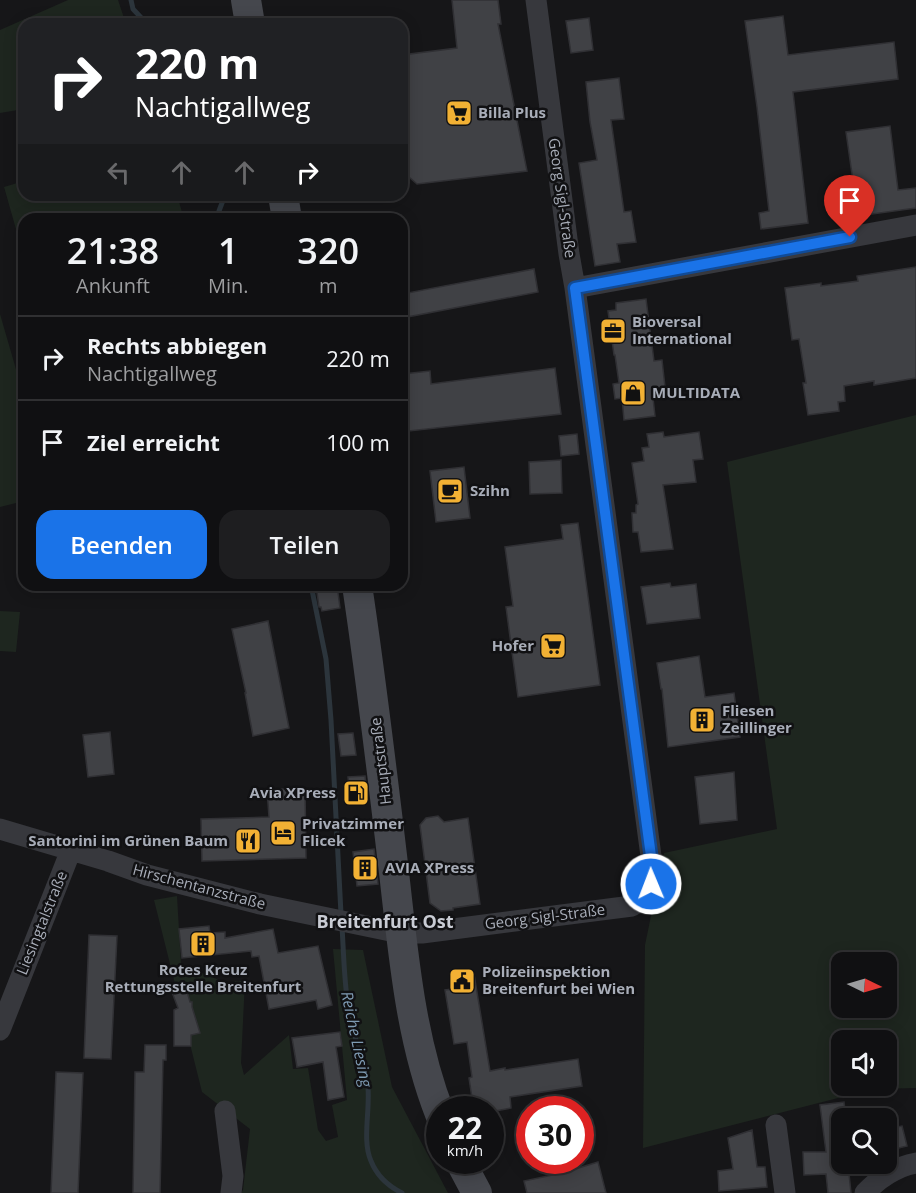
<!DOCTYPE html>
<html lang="de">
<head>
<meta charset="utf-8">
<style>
  body { margin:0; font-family:"Open Sans",sans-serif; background:#1e1e20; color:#f1f3f6; height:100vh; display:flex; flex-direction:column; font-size:22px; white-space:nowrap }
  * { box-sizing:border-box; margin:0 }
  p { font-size:20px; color:#9c9d9f }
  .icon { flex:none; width:33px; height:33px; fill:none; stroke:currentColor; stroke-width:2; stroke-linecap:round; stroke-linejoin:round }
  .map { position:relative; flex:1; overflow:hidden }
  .panel { position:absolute; left:18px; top:213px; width:390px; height:378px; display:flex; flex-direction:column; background:#101012; border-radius:18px; box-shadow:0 3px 15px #0003,0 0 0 2px #303032 }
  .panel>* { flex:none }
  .top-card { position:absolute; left:18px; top:18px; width:390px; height:183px; border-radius:18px; box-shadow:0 3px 15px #0003,0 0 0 2px #303032; background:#202124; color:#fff; overflow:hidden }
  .needle { width:39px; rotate:95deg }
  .fabs { position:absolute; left:831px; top:952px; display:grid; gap:12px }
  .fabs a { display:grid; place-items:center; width:66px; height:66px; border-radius:12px; background:#101012; box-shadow:0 3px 15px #0003,0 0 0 2px #303032; font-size:30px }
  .speed { position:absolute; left:426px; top:1096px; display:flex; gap:12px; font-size:30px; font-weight:700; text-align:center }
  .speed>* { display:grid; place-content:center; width:78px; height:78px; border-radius:50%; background:#101012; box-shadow:0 3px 15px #0003,0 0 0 2px #303032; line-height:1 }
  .speed small { font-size:15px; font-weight:400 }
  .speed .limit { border:9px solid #d22; background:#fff; color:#111 }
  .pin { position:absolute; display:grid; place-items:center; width:51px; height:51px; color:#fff; margin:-62px -26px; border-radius:50% 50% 50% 0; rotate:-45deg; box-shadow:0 0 6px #0007 }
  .pin .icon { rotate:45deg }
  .me { position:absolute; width:66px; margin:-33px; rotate:359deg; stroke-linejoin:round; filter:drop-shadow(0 0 4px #0008) }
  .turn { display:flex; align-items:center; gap:21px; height:126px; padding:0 18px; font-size:27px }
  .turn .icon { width:78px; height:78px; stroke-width:2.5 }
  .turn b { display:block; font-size:42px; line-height:51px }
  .lanes { display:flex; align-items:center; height:57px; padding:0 18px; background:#0003; justify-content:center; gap:30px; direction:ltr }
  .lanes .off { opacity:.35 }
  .eta { display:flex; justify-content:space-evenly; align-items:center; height:102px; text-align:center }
  .eta b { font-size:36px; font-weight:600; line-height:42px }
  .cta { display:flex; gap:12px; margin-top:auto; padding:12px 18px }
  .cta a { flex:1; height:69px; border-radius:18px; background:#1a73e8; color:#fff; font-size:24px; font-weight:600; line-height:69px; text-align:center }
  .cta a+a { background:#1e1e20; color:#f1f3f6 }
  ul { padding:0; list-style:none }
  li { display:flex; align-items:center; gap:18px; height:84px; padding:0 18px; border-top:2px solid #303032 }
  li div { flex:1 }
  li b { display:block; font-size:22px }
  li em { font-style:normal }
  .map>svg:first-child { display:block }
  .green { fill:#1e261f; fill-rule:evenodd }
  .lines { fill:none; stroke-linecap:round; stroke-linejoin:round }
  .stream { stroke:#2c353c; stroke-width:5 }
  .building { fill:#404145; stroke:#303034; stroke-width:1.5 }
  .street { stroke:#37383d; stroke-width:21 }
  .secondary { stroke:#45474d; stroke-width:30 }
  .route-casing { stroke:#114b97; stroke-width:15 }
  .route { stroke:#1a73e8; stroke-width:10 }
  .labels { text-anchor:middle; stroke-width:5; stroke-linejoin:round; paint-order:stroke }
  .poi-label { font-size:15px; font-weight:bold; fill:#a8adb8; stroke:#111113; text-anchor:start }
  .street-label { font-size:15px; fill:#a8adb8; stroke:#111113 }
  .water-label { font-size:16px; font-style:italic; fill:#7f9bb3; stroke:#111113 }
  .quarter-label { font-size:18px; font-weight:bold; fill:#c9ccd4; stroke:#111113 }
</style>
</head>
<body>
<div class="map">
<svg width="916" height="1193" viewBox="0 0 916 1193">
  <rect width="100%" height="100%" fill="#161618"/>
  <path class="green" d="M68,0H118L126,24H24V109L0,113V30Z
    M24,181V195H177L184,219H24V257L4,187Z
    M0,314L24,397V501L0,507Z
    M916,415V1088L873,1089L643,1148L645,945L664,853L777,829L727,462ZM842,963H886V1008H842ZM842,1041H886V1086H842Z
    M0,611L20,612L16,652L0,651Z
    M177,896L181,964L226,983L245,980L241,1063L244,1075L289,1035L293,1069L308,1068L318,1130L326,1141L338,1137L332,1105L347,1100L333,949L363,950L392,1087L448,1193H241L243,1190L250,1129L202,1092L154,900Z"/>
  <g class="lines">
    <path class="stream" d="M131,0L133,9L147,24
      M218,219L219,211L225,195
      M311,585L326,659L331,720L341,914
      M342,927C344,957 344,988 350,1018C355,1042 366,1064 368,1088C370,1111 362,1141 371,1161C377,1176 388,1186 402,1193"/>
  </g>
  <path class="building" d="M452,0H498L501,24H498L527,171L417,184L402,171V55L457,48Z
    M783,16L788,55L894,42L898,79L793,92L808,223L761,229L759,213L769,211L757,107L745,21Z
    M589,18L593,50L571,53L566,21Z
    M619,78L624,119L611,120L624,212L631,211L636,242L617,244L620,262L595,266L579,163L597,160L590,122L586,82Z
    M890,126L898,190L916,188V208L858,216L846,132Z
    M916,267V378L874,385V381L844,386L845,401L838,402L839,411L808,415L803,383H806L799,339L792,340L785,288L821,283V286L858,281L857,276Z
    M534,269L538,292L402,318V294Z
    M646,299L654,361L662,360L665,387L652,389L655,416L624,420L622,398L615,399L613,384L619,383L615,355H614L608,311L616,310V303Z
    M555,368L561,414L409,431L403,374L430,371L431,384Z
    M663,432L664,437L699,432L703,459L693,460L696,482L663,485L673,549L641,552L638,532H633L632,513H636V505L638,504L632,463L644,461L642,448L649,447L647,434Z
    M577,434L579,454L561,456L559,436Z
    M561,460L562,493L530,494L529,462Z
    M464,467L470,518L436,522L430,471Z
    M578,523L600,685L518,697L506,607L513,606L505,547L563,539L561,525Z
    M670,583L671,587L696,584L700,618L647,624L641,587Z
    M316,585H337L340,608L322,611L321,607H319Z
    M268,621L289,728L253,736L245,693H246L232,629Z
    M699,656L705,697L734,693L740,737L668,747L662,689H661L657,663Z
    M110,732L114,774L88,777L83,735Z
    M353,733L356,755L341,756L338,734Z
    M734,772L737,820L700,824L695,777Z
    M365,776L367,796L350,798L348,777Z
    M267,789H305L306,858L202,861L201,819L269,817Z
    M438,816L444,822L468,818L480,904L453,908V910L441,911L430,903L420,825L426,818Z
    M374,849L378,884L357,886L353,852Z
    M209,926L210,933L225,932V938L273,929L278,953L318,946L332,1005L318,1009L316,1000L269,1009L259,956L252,957L251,951L182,958L179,929Z
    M89,935L117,936L111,1059L84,1058Z
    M474,974L490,1071L505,1068V1070L578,1059L582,1086L510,1097L511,1108L490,1112V1110H477L476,1105H473L469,1078L472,1077L467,1042L454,1044L445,990L453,989L451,977Z
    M186,988L190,1002H192V1007L200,1033L191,1035V1046H174V1010L178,1008L172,992Z
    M340,1032L342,1046L336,1047L344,1097L328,1100L323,1062L297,1067L292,1038Z
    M145,1045H166V1060H163L160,1193H133L135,1072H144Z
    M56,1072L83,1073L78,1193H51Z
    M844,1102L846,1119H842V1164H848L851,1193H828L826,1174L804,1175L803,1152H826L820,1105Z
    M902,1126L907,1146L886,1151V1129Z
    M752,1130L757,1167H765L767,1187L719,1191L718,1171L733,1169L728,1138Z
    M598,1162L606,1193H527L524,1181L562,1173Z"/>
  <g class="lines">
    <path class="street" d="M575,288L916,225
      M0,829L108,861L147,875L260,904L400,933H422L632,906C646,898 651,887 653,871L575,288L569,254L536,0
      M0,1030L71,850
      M225,1111L233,1176L231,1193
      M776,1125L785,1193
      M865,1193C878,1179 897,1166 916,1163"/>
    <path class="secondary" d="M246,0L250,24
      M283,195L287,219
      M357,585C371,678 382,771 393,864C403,948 409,1035 440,1114
      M460,1161L477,1193"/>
  </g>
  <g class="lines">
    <defs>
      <path id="route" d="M651,884L653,871L575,288L850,237"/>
    </defs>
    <use href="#route" class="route-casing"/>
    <use href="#route" class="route"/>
  </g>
  <defs>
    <symbol id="supermarket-square" viewBox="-11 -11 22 22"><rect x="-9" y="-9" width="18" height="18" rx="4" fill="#f2b134" stroke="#111113"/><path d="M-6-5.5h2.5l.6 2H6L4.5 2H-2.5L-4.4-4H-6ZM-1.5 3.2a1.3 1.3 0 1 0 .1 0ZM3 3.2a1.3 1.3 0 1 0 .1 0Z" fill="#111"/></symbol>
    <symbol id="office-square" viewBox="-11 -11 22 22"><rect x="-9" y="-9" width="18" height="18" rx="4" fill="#f2b134" stroke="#111113"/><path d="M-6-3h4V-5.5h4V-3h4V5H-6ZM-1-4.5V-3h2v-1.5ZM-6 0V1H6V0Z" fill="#111"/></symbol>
    <symbol id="shop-square" viewBox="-11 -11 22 22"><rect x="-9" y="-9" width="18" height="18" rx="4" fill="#f2b134" stroke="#111113"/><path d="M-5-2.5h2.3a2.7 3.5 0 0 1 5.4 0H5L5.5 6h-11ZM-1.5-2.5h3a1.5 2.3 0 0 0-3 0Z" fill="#111"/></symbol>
    <symbol id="cafe-square" viewBox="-11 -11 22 22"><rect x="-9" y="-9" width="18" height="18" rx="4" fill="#f2b134" stroke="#111113"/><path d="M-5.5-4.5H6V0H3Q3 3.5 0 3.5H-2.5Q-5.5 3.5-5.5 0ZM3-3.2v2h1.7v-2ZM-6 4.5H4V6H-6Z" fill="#111"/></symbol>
    <symbol id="building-square" viewBox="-11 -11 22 22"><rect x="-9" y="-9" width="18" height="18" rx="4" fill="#f2b134" stroke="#111113"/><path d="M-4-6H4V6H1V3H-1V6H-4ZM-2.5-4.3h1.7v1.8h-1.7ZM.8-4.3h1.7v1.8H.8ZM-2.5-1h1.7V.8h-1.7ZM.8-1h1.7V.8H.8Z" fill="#111"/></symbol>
    <symbol id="fuel-square" viewBox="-11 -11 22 22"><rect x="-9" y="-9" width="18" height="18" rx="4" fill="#f2b134" stroke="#111113"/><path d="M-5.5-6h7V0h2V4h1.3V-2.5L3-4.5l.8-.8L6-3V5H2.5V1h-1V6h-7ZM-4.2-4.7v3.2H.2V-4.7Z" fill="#111"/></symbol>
    <symbol id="hotel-square" viewBox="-11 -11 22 22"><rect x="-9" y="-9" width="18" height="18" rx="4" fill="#f2b134" stroke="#111113"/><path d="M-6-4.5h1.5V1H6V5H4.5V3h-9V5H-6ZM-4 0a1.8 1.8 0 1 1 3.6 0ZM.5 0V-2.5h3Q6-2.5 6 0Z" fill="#111"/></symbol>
    <symbol id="restaurant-square" viewBox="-11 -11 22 22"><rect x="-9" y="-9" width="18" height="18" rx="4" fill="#f2b134" stroke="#111113"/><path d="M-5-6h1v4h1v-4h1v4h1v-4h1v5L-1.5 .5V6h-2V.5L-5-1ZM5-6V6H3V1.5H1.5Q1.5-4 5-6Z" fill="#111"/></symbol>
    <symbol id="civic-square" viewBox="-11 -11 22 22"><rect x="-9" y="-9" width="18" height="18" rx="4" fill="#f2b134" stroke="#111113"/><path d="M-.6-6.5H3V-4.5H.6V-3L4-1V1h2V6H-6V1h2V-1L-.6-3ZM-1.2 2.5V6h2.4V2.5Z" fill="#111"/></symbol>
  </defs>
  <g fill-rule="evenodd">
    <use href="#supermarket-square" x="444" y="98" width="30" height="30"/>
    <use href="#office-square" x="598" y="316" width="30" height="30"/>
    <use href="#shop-square" x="618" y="378" width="30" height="30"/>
    <use href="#cafe-square" x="435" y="476" width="30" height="30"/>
    <use href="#supermarket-square" x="538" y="631" width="30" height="30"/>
    <use href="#building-square" x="687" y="705" width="30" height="30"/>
    <use href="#fuel-square" x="341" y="778" width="30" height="30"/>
    <use href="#hotel-square" x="268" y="818" width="30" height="30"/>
    <use href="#restaurant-square" x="233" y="826" width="30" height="30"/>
    <use href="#building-square" x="350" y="853" width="30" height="30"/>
    <use href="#building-square" x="188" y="929" width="30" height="30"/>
    <use href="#civic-square" x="447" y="966" width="30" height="30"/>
  </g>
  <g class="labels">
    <g class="poi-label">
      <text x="478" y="118">Billa Plus</text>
      <text x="632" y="327">Bioversal<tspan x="632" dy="17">International</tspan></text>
      <text x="652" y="398">MULTIDATA</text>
      <text x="470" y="496">Szihn</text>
      <text x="534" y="651" text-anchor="end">Hofer</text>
      <text x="722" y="716">Fliesen<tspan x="722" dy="17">Zeillinger</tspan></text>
      <text x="336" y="798" text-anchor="end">Avia XPress</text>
      <text x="302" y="829">Privatzimmer<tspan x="302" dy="17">Flicek</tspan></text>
      <text x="228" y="846" text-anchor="end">Santorini im Grünen Baum</text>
      <text x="385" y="873">AVIA XPress</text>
      <text x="203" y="975" text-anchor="middle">Rotes Kreuz<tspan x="203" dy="17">Rettungsstelle Breitenfurt</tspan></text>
      <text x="482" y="977">Polizeiinspektion<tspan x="482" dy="17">Breitenfurt bei Wien</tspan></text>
    </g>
    <g class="street-label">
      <text transform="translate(562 198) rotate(82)" y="5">Georg Sigl-Straße</text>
      <text transform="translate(381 761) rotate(-97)" y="5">Hauptstraße</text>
      <text transform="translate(199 887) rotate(15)" y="5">Hirschentanzstraße</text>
      <text transform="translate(545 917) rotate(-7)" y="5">Georg Sigl-Straße</text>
      <text transform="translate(42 923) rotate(-68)" y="5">Liesingtalstraße</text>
    </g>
    <g class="water-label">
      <text transform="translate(357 1039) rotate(78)" y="6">Reiche Liesing</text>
    </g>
    <g class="quarter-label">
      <text x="385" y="928">Breitenfurt Ost</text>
    </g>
  </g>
</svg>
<div class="fabs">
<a><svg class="needle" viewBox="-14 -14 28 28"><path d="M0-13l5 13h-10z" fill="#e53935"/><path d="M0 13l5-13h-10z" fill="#9c9d9f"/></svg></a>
<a><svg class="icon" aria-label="sound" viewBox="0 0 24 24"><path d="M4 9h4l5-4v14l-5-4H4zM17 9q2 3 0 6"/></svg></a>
<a><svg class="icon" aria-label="search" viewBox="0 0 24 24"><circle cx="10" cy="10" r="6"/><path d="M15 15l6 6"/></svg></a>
</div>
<div class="speed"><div>22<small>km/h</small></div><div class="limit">30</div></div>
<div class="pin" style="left:850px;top:237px;background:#d93025"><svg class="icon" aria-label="arrive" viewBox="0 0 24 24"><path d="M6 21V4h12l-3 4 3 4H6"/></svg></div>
<svg class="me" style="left:651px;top:884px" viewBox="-20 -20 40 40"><circle r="17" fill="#1a73e8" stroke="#fff" stroke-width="3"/><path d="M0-11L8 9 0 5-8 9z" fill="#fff"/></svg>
<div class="top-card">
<div class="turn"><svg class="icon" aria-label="right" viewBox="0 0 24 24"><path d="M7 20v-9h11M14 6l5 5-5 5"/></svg><div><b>220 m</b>Nachtigallweg</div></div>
<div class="lanes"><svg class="icon off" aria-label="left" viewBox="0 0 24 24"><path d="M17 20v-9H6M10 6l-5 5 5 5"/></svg><svg class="icon off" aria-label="ahead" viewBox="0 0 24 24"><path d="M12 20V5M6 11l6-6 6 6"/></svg><svg class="icon off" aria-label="ahead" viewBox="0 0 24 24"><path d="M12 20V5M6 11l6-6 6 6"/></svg><svg class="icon" aria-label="right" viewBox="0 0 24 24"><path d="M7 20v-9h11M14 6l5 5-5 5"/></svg></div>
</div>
<section class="panel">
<div class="eta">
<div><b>21:38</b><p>Ankunft</p></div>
<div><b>1</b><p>Min.</p></div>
<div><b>320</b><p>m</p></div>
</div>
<ul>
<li><svg class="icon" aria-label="right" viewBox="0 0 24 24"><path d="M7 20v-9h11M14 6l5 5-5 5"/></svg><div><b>Rechts abbiegen</b><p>Nachtigallweg</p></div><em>220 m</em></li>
<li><svg class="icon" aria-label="arrive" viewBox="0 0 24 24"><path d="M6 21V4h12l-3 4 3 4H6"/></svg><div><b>Ziel erreicht</b></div><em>100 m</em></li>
</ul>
<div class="cta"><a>Beenden</a><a>Teilen</a></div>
</section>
</div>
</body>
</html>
